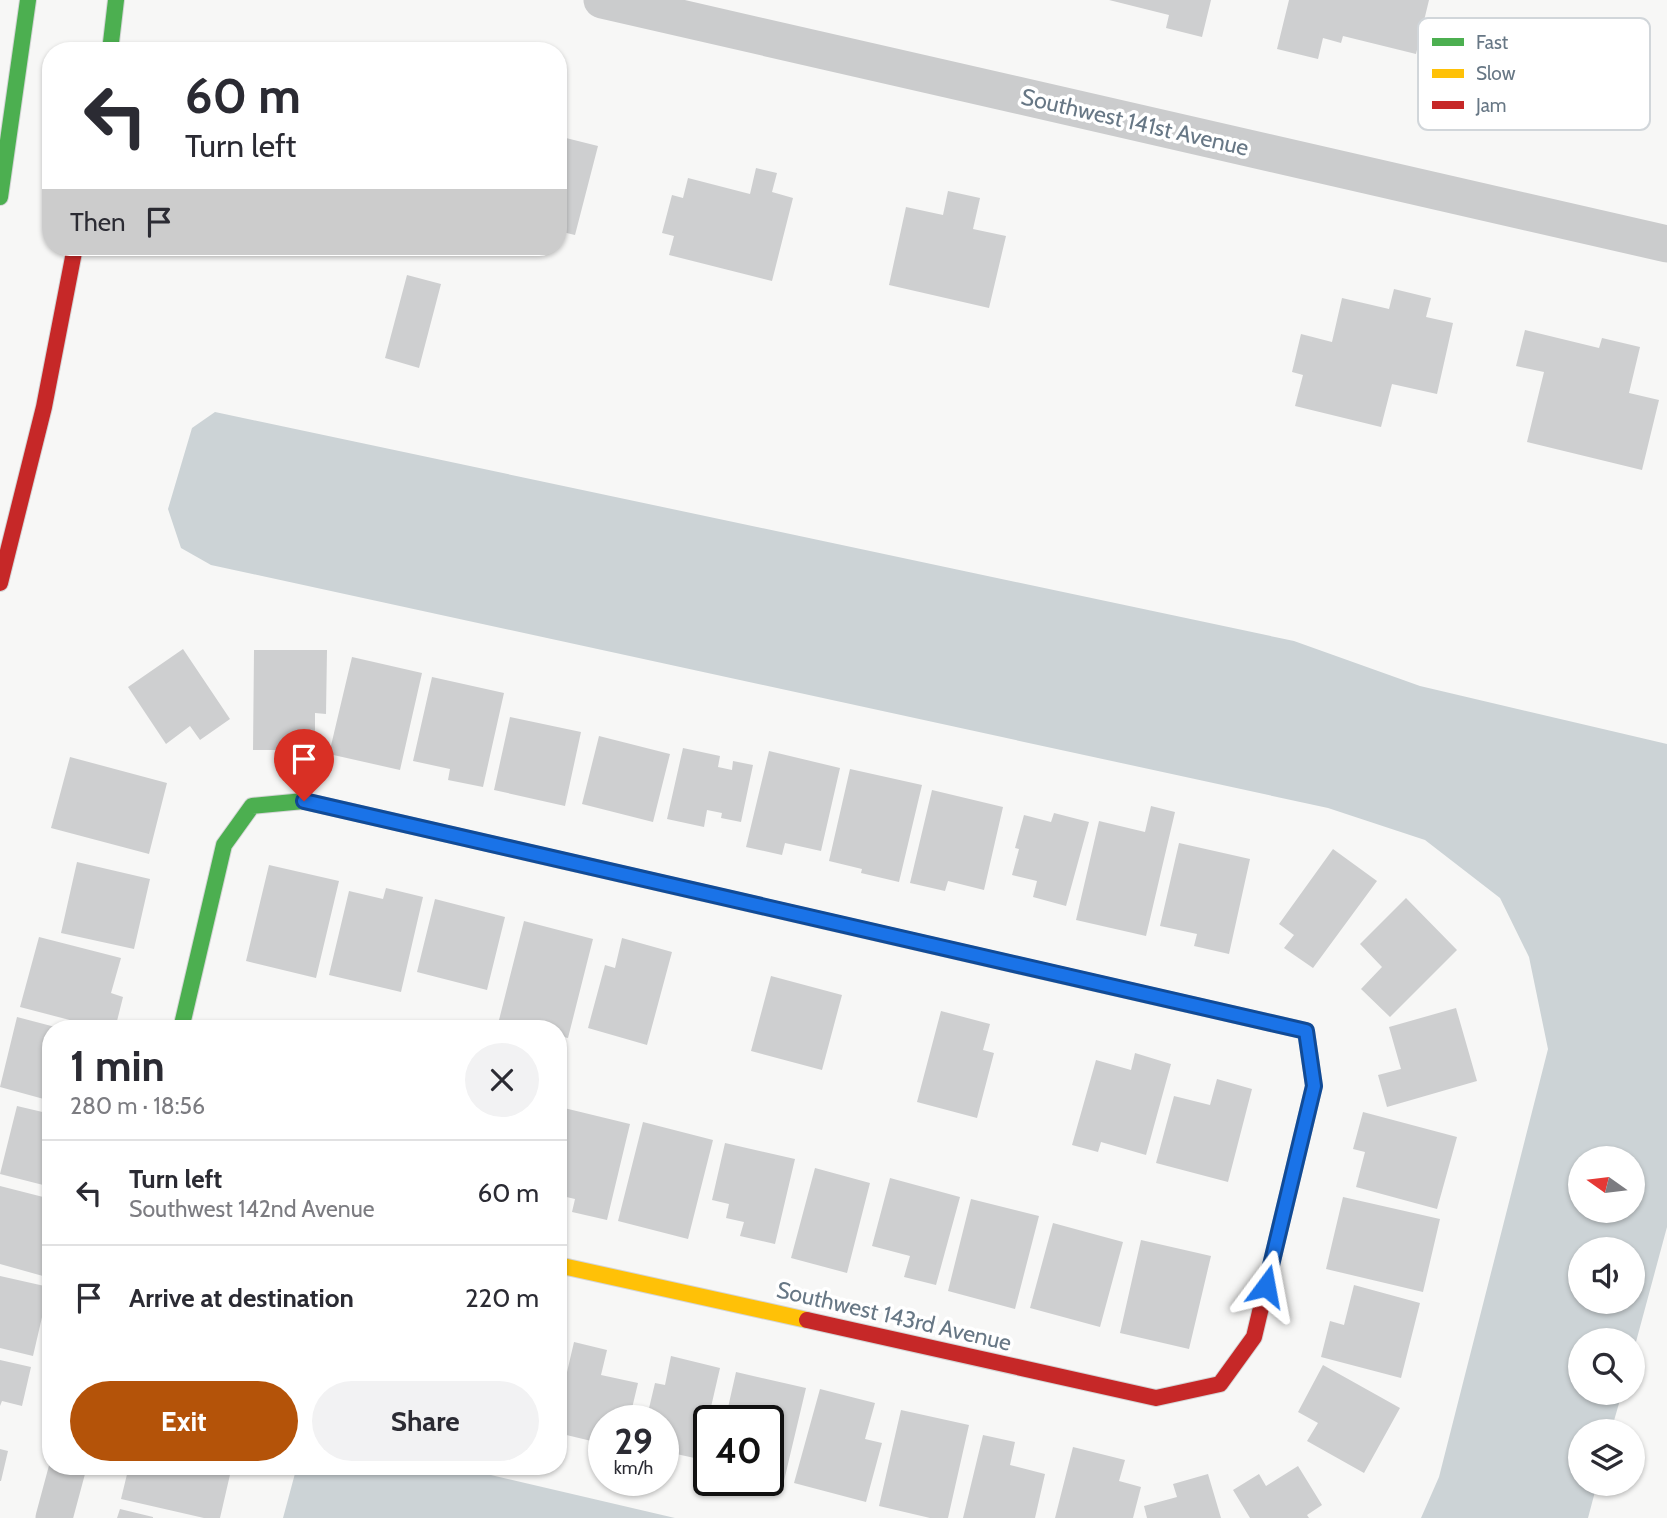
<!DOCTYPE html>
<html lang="en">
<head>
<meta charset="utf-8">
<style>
  body { margin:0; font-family:Cabin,sans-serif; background:#f2f2f3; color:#2b2b33; height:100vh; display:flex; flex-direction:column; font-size:26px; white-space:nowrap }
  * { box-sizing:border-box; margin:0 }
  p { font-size:23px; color:#7c7c81 }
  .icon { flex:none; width:38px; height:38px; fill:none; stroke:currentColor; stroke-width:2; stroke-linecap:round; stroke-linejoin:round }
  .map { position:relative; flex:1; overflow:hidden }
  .sheet { position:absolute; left:42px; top:1020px; width:525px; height:455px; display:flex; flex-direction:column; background:#fff; border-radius:28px; box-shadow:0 2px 5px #0004 }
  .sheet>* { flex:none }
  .banner { position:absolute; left:42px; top:42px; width:525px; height:214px; border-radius:28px; box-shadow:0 2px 5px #0004; background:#fff; color:#2b2b33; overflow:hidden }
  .needle { width:46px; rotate:284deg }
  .buttons { position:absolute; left:1568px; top:1146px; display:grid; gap:14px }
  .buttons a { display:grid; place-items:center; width:77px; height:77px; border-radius:50%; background:#fff; box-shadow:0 2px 5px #0004; font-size:35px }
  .speed { position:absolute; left:588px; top:1405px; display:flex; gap:14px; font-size:35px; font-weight:700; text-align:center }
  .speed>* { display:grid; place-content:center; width:91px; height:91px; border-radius:50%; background:#fff; box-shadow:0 2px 5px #0004; line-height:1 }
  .speed small { font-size:18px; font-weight:400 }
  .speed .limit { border:4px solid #111; border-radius:10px; background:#fff; color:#111 }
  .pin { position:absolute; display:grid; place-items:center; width:60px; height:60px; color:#fff; margin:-72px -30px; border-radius:50% 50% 50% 0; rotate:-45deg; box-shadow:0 0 7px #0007 }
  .pin .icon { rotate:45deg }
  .me { position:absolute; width:77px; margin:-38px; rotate:13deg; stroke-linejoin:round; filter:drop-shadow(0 0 5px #0008) }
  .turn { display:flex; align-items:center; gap:24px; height:147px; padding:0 28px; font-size:32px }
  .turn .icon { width:91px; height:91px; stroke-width:2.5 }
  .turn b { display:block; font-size:49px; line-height:60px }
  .then { display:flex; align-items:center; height:66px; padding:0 28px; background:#0003; gap:14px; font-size:26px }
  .round { display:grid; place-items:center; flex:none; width:74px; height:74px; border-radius:37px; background:#f2f2f3 }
  .overview { display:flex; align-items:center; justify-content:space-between; height:119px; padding:0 28px }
  h1 { font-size:42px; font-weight:700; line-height:52px }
  .action { display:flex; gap:14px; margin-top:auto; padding:14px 28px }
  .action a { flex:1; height:80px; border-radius:42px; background:#b45309; color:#fff; font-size:28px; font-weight:700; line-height:80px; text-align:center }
  .action a+a { background:#f2f2f3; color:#2b2b33 }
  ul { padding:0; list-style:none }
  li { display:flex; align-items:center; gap:21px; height:105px; padding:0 28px; border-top:2px solid #e1e1e2 }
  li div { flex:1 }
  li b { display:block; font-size:26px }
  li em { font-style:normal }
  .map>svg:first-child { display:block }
  .water { fill:#ccd3d6; fill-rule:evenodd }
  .building { fill:#cecfd0 }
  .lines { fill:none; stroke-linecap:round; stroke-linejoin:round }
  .fast-casing { stroke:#d4d5d6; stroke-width:18 }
  .slow-casing { stroke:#d4d5d6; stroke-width:18 }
  .jam-casing { stroke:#d4d5d6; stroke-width:18 }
  .street { stroke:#cbcccd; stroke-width:37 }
  .fast { stroke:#4caf50; stroke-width:16 }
  .slow { stroke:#ffc107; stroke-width:16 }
  .jam { stroke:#c62828; stroke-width:16 }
  .route-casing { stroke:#114b97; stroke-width:18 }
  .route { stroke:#1a73e8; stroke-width:12 }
  .labels { text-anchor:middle; stroke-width:7; stroke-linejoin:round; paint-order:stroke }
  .street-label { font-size:23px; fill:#677785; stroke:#fff }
  .key { fill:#fff; stroke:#d1d6da; stroke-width:2 }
  .key-label { font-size:19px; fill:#677785 }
</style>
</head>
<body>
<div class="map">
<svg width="1667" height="1518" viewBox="0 0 1667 1518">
  <rect width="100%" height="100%" fill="#f7f7f6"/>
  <path class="water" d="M215,412L1294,641L1420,686L1667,744V1227L1633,1353V1340H1580V1393H1622L1611,1431L1580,1432V1484H1597L1588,1518H1421L1439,1477L1548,1049L1529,957L1500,898L1425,840L1328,808L211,565L181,548L168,509L192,428ZM1580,1158H1633V1211H1580ZM1580,1250H1633V1302H1580Z
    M297,1466L457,1467L675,1518H283Z"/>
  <path class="building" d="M1109,0H1211L1202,37L1166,28L1169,15Z
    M1289,0H1429L1416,54L1343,36L1341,43L1323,38L1318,59L1277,49Z
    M558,136L598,146L575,235L558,231Z
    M756,168L777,173L772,192L793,198L772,281L669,255L674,236L662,233L672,195L683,198L688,178L750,194Z
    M948,191L980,198L973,229L1006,236L989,308L889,285L906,207L943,215Z
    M407,275L441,284L419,368L385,358Z
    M1394,289L1431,298L1426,317L1453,323L1437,394L1392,384L1381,427L1295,406L1303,375L1292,372L1301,334L1332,342L1342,298L1389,309Z
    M1525,330L1599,348L1602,338L1640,347L1629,393L1659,400L1642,470L1527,442L1544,372L1516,366Z
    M183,649L230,719L200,740L190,726L166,744L128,687Z
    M254,650H327L326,714L315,713V750H253Z
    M352,657L422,673L400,770L329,754Z
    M432,677L504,693L483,787L448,780L450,769L413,761Z
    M510,717L581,732L565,806L494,790Z
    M599,736L670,754L653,822L582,804Z
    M683,748L720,756L718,767L732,770L733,761L753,765L741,822L721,818L722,813L707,810L704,827L667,819Z
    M769,751L840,768L821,851L785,843L782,855L746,847Z
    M70,757L167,783L149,854L51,828Z
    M850,769L922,785L899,882L861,873L862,869L829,861Z
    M932,790L1003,807L984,890L948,881L945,891L910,883Z
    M1151,806L1175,812L1146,936L1076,920L1099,821L1145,832Z
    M1054,813L1089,822L1066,906L1033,897L1037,881L1012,875L1019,849L1015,848L1024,815L1051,822Z
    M1179,843L1250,859L1229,954L1194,946L1197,934L1160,926Z
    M1333,849L1377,881L1313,968L1284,948L1294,935L1279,924Z
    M77,862L150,879L134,949L61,933Z
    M269,865L339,881L316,978L246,961Z
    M386,888L423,897L401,992L329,975L349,891L383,899Z
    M1406,898L1457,950L1390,1017L1361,989L1382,967L1360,944Z
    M435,899L505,917L487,990L417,972Z
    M524,921L593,939L568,1038L558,1036V1029H532L499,1020Z
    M39,937L121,958L111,993L123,997L115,1029H104L20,1007Z
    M622,938L672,952L647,1045L588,1028L605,965L615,968Z
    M771,976L842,995L822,1070L751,1051Z
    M1456,1008L1477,1081L1387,1107L1378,1075L1401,1069L1389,1027Z
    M941,1011L990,1024L983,1050L994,1053L977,1118L917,1102Z
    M17,1017L59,1028L51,1029V1101L0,1087Z
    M1135,1053L1171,1064L1146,1155L1101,1142L1098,1152L1072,1145L1096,1060L1131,1070Z
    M1217,1079L1252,1089L1228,1182L1156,1163L1174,1096L1210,1105Z
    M17,1106L51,1114V1187L0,1174Z
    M560,1107L630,1124L607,1220L572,1212L575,1199L558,1195Z
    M1363,1112L1457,1137L1437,1209L1356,1187L1365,1152L1353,1149Z
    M643,1122L713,1140L688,1239L618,1221Z
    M725,1143L795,1159L775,1244L740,1236L744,1222L726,1218L729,1204L712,1200Z
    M815,1168L870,1183L847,1273L791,1258Z
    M890,1178L960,1197L936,1285L904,1277L910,1256L872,1246Z
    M0,1186L51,1199L50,1278L0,1264Z
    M1343,1197L1440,1219L1423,1292L1326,1269Z
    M971,1199L1039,1216L1015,1309L948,1291Z
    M1053,1223L1123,1242L1100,1327L1030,1308Z
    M1141,1240L1211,1256L1189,1349L1120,1333Z
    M0,1276L49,1287L33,1356L0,1348Z
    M1354,1285L1420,1303L1401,1378L1321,1357L1330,1321L1344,1325Z
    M574,1342L607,1350L601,1375L638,1383L629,1421H604V1444L558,1433V1411Z
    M671,1356L720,1368L699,1459L663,1451V1421H646L655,1383L665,1385Z
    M0,1360L31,1367L22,1406L2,1401L0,1406Z
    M1323,1365L1400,1408L1364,1473L1307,1441L1318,1423L1298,1412Z
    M736,1372L806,1388L783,1485L768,1482V1421H725Z
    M820,1389L875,1403L865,1439L882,1443L866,1502L794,1483Z
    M901,1410L969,1425L948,1518H930L879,1506Z
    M983,1435L1015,1442L1010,1465L1045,1474L1035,1518H963Z
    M1073,1447L1125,1460L1119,1481L1141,1487L1133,1518H1055Z
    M0,1449L8,1451L1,1481H0Z
    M129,1466H232L220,1518H204L121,1499Z
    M1298,1466L1322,1505L1307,1515L1309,1518H1250L1233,1490L1259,1474L1266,1486Z
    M1208,1474L1221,1518H1147L1144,1506L1177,1497L1173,1484Z
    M120,1509L153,1517V1518H117Z"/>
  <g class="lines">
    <defs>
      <path id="fast" d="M110,51L116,0
        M0,197L28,0
        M1021,966L1306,1031L1314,1086L1277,1240
        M181,1029L224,845L252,806L304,801L591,867"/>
      <path id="slow" d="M558,1265L807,1320"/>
      <path id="jam" d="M0,583L44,407L75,247
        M591,867L1021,966
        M807,1320L1156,1398L1220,1384L1254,1337L1277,1240"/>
    </defs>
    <use href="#fast" class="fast-casing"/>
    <use href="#slow" class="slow-casing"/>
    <use href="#jam" class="jam-casing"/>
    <path class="street" d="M602,0L1667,244
      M54,1518L68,1466"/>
    <use href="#fast" class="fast"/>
    <use href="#slow" class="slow"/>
    <use href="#jam" class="jam"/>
  </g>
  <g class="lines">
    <defs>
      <path id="route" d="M304,801L1306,1031L1314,1086L1266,1286"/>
    </defs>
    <use href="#route" class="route-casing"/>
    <use href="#route" class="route"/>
  </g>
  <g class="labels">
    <g class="street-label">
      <text transform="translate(1135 122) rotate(13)" y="8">Southwest 141st Avenue</text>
      <text transform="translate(894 1316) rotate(13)" y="8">Southwest 143rd Avenue</text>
    </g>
  </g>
  <rect x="1418" y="18" width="232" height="112" rx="10" class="key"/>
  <rect x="1432" y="38" width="32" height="8" fill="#4caf50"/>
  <rect x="1432" y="69" width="32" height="9" fill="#ffc107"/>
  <rect x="1432" y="101" width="32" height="8" fill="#c62828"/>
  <g class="key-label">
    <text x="1476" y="49">Fast</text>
    <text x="1476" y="80">Slow</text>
    <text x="1476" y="112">Jam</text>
  </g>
</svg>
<div class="buttons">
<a><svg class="needle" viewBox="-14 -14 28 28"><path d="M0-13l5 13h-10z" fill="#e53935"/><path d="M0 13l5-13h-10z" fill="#7c7c81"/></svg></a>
<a><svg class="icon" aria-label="sound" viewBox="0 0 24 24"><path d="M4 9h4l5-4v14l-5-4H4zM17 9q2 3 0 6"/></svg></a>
<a><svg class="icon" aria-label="search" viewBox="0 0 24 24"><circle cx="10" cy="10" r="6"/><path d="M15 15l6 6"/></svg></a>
<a><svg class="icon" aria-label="layers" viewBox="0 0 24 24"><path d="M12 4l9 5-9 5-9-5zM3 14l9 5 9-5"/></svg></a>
</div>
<div class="speed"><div>29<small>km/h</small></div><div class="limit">40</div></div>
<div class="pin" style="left:304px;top:801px;background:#d93025"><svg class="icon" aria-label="arrive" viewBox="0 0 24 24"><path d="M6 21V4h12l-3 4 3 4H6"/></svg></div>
<svg class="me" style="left:1266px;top:1286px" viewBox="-20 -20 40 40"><path d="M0-17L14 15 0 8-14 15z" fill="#1a73e8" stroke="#fff" stroke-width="4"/></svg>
<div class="banner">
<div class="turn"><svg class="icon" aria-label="left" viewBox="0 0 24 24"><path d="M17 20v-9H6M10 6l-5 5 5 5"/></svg><div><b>60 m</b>Turn left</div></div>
<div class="then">Then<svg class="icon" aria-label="arrive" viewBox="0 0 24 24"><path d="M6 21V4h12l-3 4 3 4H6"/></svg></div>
</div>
<section class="sheet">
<div class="overview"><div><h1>1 min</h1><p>280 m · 18:56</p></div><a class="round"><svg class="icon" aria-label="close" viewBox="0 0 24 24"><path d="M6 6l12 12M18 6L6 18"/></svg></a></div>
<ul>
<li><svg class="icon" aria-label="left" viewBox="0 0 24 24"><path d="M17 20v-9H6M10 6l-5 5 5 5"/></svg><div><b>Turn left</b><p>Southwest 142nd Avenue</p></div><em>60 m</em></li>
<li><svg class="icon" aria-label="arrive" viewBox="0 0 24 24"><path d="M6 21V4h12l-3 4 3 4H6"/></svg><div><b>Arrive at destination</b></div><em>220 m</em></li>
</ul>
<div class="action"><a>Exit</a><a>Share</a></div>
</section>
</div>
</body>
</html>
